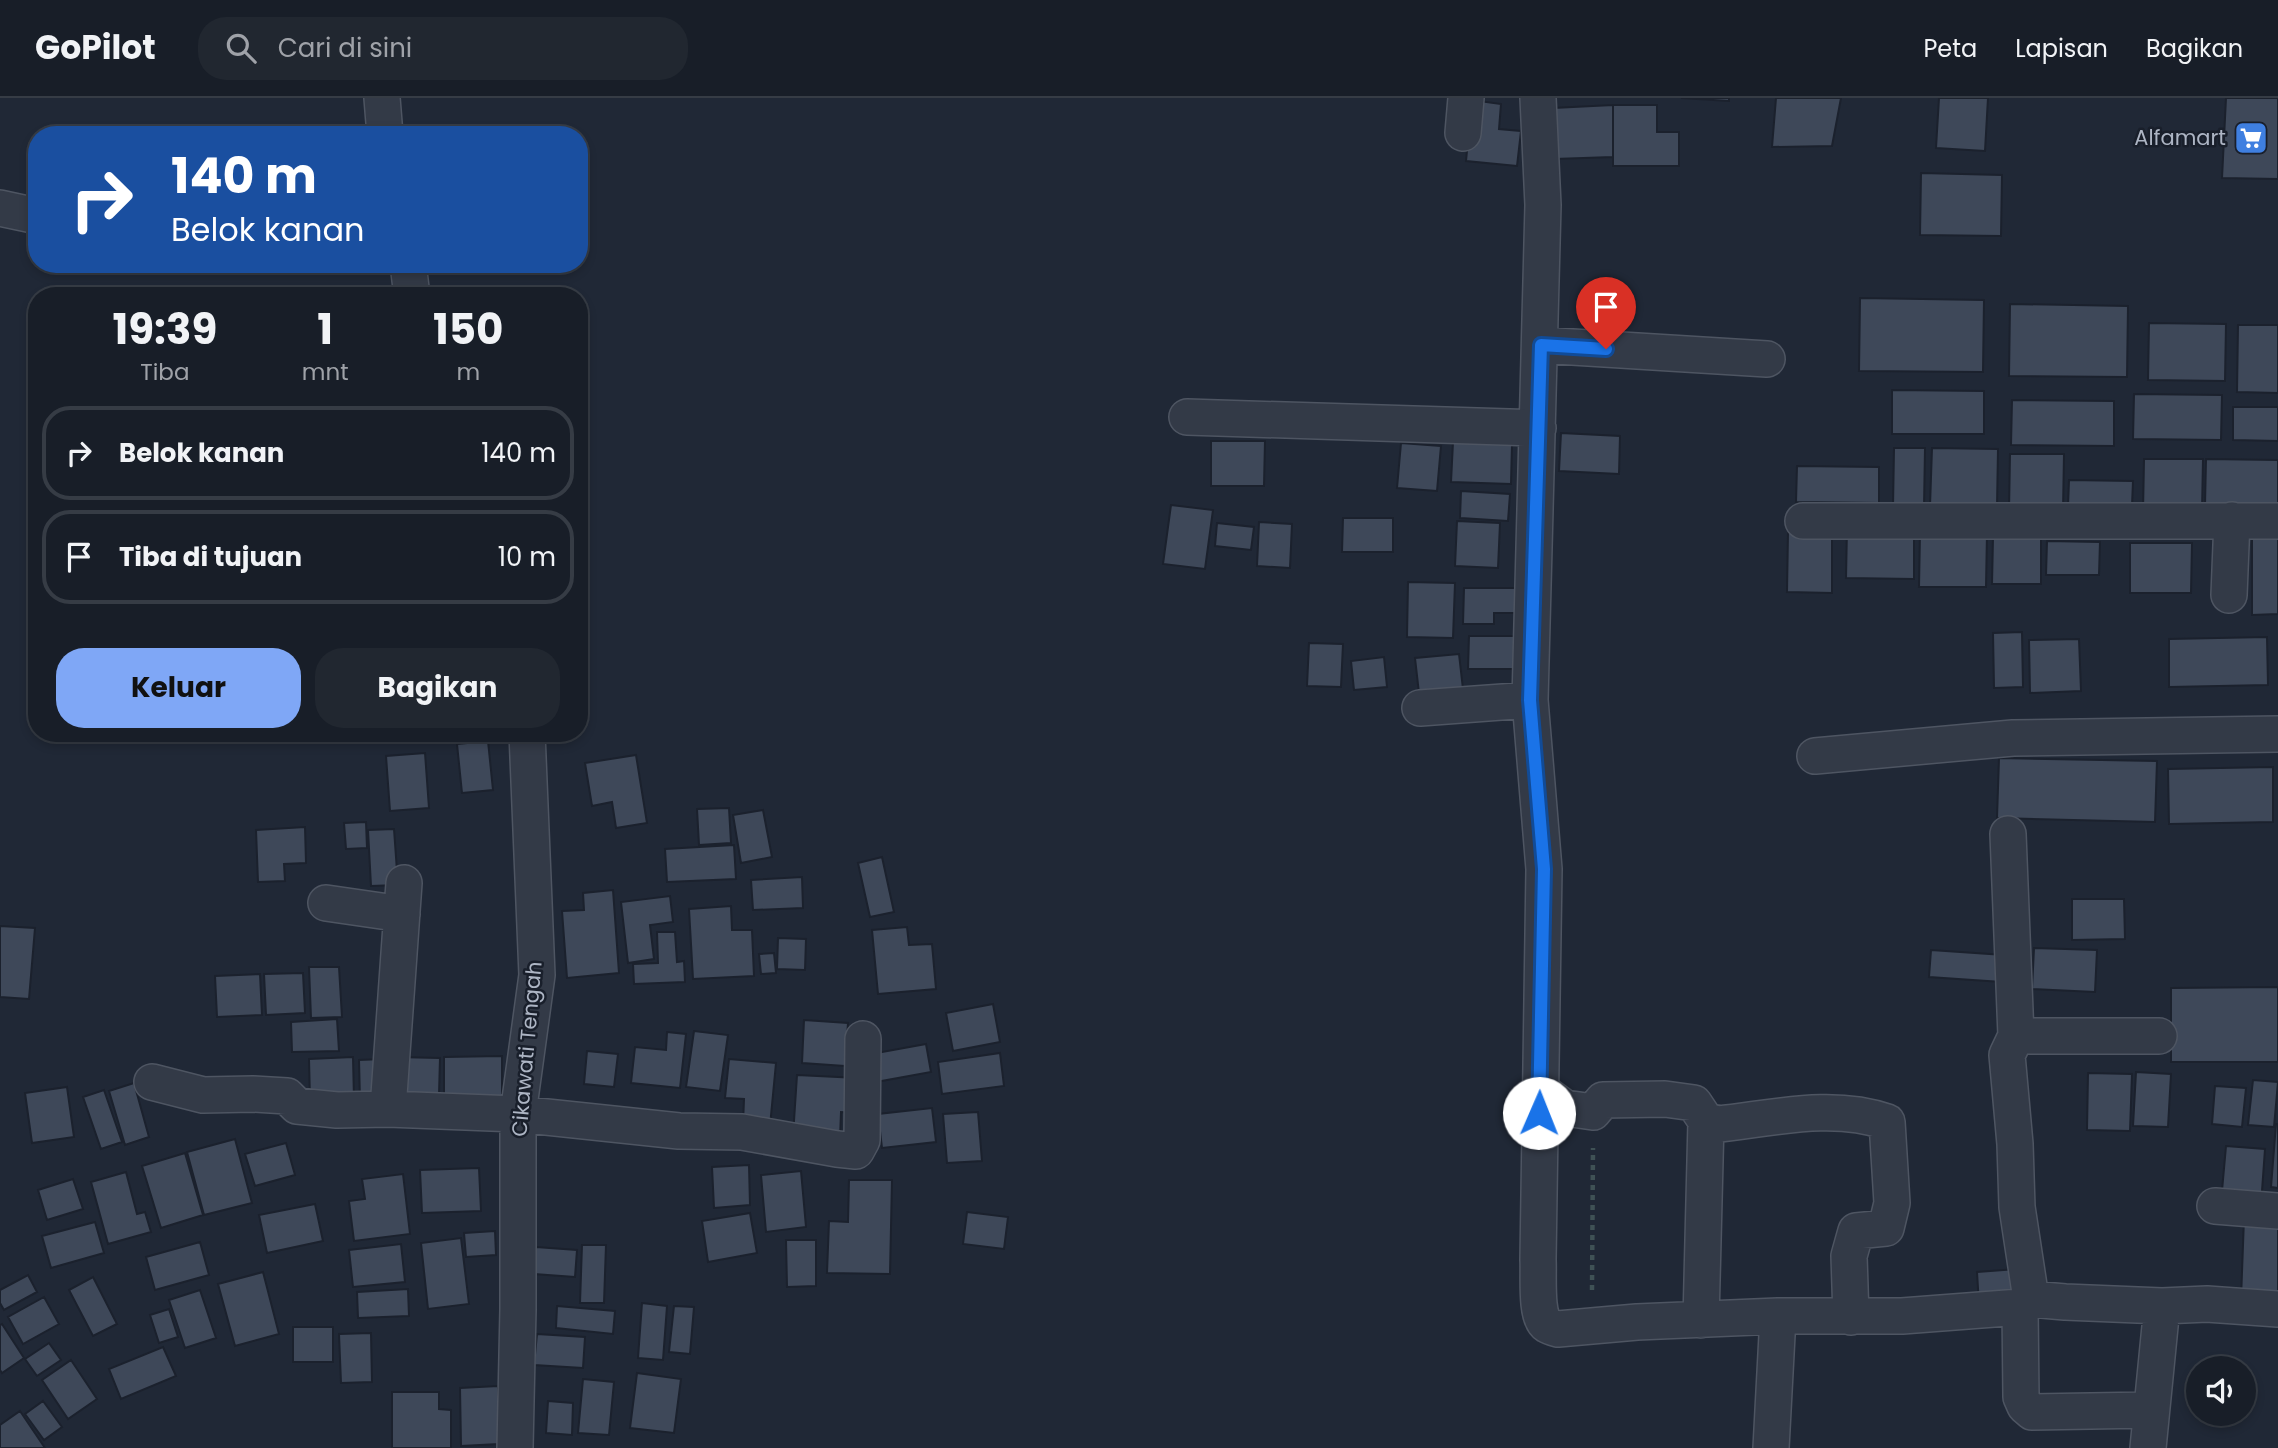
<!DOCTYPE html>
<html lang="id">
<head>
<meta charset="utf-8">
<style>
  body { margin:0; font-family:Poppins,sans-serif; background:#212730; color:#f1f3f6; height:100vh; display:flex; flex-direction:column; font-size:26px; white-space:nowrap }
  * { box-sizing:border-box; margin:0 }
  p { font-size:23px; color:#9fa2a8 }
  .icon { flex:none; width:38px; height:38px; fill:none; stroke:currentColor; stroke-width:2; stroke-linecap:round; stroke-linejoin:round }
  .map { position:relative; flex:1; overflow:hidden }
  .details { position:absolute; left:28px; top:189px; width:560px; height:455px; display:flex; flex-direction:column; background:#181e28; border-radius:28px; box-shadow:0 4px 10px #0003,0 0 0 2px #363c45 }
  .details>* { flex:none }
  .guide { position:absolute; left:28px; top:28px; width:560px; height:147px; border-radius:28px; box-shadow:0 4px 10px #0003,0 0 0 2px #363c45; background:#1a4fa0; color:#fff; overflow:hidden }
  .controls { position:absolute; left:2186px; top:1258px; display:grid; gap:14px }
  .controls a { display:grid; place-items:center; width:70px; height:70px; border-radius:50%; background:#181e28; box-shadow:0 4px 10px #0003,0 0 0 2px #363c45; font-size:35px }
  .pin { position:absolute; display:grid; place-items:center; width:60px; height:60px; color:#fff; margin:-72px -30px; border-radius:50% 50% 50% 0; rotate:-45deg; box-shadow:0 0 7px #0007 }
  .pin .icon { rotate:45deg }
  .me { position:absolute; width:77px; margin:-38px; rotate:1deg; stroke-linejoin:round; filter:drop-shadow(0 0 5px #0008) }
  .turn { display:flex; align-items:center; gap:24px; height:147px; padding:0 28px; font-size:32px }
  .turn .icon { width:91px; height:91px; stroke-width:2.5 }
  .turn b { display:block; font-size:49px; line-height:60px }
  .eta { display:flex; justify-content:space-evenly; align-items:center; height:119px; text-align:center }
  .eta b { font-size:42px; font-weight:700; line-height:49px }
  .button { display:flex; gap:14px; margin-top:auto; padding:14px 28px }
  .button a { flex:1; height:80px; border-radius:28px; background:#7fa7f6; color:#111; font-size:28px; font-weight:700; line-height:80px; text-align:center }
  .button a+a { background:#212730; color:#f1f3f6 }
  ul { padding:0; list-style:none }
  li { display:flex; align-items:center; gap:21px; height:94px; margin:0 14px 10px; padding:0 14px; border:4px solid #363c45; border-radius:28px }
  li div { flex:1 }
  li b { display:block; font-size:26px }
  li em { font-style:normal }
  header { display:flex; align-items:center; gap:42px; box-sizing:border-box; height:98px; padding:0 35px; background:#181e28; border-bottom:2px solid #363c45 }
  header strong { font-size:33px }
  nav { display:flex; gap:38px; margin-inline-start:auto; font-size:24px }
  .search { width:490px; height:63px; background:#212730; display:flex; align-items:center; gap:18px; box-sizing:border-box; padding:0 24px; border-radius:28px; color:#9fa2a8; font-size:26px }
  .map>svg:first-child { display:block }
  .building { fill:#3e4859; stroke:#1b212d; stroke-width:2 }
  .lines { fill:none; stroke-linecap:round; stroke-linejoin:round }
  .minor-casing { stroke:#4e5562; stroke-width:38 }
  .path { stroke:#3f5155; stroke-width:4.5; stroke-dasharray:5 5; stroke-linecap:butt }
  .minor { stroke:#333a47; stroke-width:35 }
  .route-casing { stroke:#114b97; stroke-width:18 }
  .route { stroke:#1a73e8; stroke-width:12 }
  .labels { text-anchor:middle; stroke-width:5; stroke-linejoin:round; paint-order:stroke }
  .poi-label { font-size:21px; fill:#adb5c4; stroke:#191f2b; text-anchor:end }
  .street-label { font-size:21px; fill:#adb5c4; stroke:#191f2b }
</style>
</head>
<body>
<header>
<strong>GoPilot</strong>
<div class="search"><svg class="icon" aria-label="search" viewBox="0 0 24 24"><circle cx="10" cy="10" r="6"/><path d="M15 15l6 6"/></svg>Cari di sini</div>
<nav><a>Peta</a><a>Lapisan</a><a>Bagikan</a></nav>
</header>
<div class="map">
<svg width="2278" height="1350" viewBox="0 0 2278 1350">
  <rect width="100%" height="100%" fill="#202836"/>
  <path class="building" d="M1681,0H1729V3Z
    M1776,0H1841L1832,48L1772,49Z
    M1939,0H1988L1985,53L1936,50Z
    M2226,0H2278V81L2222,80Z
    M1472,2L1501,6L1499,31L1521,33L1517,68L1466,63Z
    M1613,7H1657V34H1679V68H1613Z
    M1613,7V59L1554,61L1553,10Z
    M1921,75L2002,77L2001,138L1920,137Z
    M1860,200L1984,202L1983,274L1859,273Z
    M2010,206L2128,208L2127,279L2009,278Z
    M2149,225L2226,226L2225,283L2148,282Z
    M2238,227H2278V295L2237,294Z
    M1892,292L1984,293V336H1892Z
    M2134,296L2222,297L2221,342L2133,341Z
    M2012,302L2114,303V348L2011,347Z
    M2233,309H2278V343L2233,342Z
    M1561,335L1620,338L1619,376L1559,373Z
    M1211,343H1265L1264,388H1211Z
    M1453,344L1512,346L1511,386L1451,384Z
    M1401,345L1441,348L1437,393L1397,390Z
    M1894,350H1925L1924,410L1893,409Z
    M1932,350L1998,351L1997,409L1930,408Z
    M2010,356H2064L2063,414L2009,413Z
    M2144,361H2203L2202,414H2143Z
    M2206,361L2278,362V407H2205Z
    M1797,368L1879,369V405L1796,404Z
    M2069,382L2133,383L2132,408H2068Z
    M1461,393L1510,396L1508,423L1460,420Z
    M1171,407L1213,412L1205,471L1163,466Z
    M1343,420H1393V454H1342Z
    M1457,423L1500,425L1498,470L1455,468Z
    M1259,424L1292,426L1290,470L1257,468Z
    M1217,425L1254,429L1251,452L1215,448Z
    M1847,429L1914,430V481L1846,480Z
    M2252,430H2278V516L2252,517Z
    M1788,434L1832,435V495L1787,494Z
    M1920,434L1987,435L1986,489H1919Z
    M1993,439L2041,440V486H1992Z
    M2047,443L2100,444L2099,477H2046Z
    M2130,445H2192L2191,495H2130Z
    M1408,484L1455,485L1453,540L1407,539Z
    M1464,490H1516L1515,515H1494V526H1463Z
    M2022,534L2023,589L1994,590L1993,535Z
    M1469,538H1516L1515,571H1468Z
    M2267,539L2268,587L2169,589V541Z
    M2079,541L2081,593L2030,595L2029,542Z
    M1309,545L1343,546L1341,589L1307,588Z
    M1459,556L1464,600L1420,604L1415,560Z
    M1384,559L1387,589L1354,592L1351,563Z
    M488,643L493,692L462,695L457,646Z
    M425,655L429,710L390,713L386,658Z
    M636,657L647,725L616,730L612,704L592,708L585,665Z
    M1999,660L2157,663L2155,724L1997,720Z
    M2273,669V724L2169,726L2168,671Z
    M729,710L731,745L699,747L697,711Z
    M763,712L772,759L741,765L733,717Z
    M366,724L367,750L346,751L344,725Z
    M305,729L306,765L284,766L285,783L258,784L256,732Z
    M394,731L398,787L371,788L368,732Z
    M734,747L736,781L667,784L665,751Z
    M882,759L894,814L870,819L858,765Z
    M802,779L803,810L753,812L751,782Z
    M613,792L619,875L567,880L562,813L584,812L583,795Z
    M670,798L673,824L650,827L654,861L628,865L621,804Z
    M2072,801H2124L2125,841L2072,842Z
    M731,808L732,832H752L754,878L693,881L689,811Z
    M0,828L35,830L29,901L0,899Z
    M907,829L909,847L932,846L936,891L878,896L872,832Z
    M657,834H675L677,864L684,863L685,884L634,886L633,866L658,865Z
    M778,840L806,841L805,872L777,871Z
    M2034,850L2097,852L2095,894L2032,891Z
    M1931,852L2004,857L2002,884L1929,879Z
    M774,855L776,875L761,876L759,856Z
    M309,869H339L342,919L311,920Z
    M303,875L305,915L266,917L264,876Z
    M260,876L262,917L217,919L215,878Z
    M2278,889V964H2171V890Z
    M993,906L1000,944L953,953L946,915Z
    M337,921L339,953L292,954L291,924Z
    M804,922L848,925L845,968L802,965Z
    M694,933L728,937L720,993L686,989Z
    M667,934L686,936L680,990L631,985L635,949L666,952Z
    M926,946L931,974L876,984L871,956Z
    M587,953L618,956L614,989L584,986Z
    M1000,955L1004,988L942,996L938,964Z
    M502,958V1004H444V959Z
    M353,959L354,1001L310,1002L309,961Z
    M396,959L440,960L439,997H396Z
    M383,961V1003H360L359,962Z
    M729,961L776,965L770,1028L743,1026L744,1001L725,1000Z
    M2136,974L2171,976L2168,1029L2133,1028Z
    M2088,975L2132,976L2130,1033L2087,1032Z
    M797,977L858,980L856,1015L841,1014L840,1040L793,1038Z
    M2253,982L2278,984L2274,1029L2248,1027Z
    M134,985L149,1039L125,1047L109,993Z
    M2215,988L2246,990L2242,1029L2212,1026Z
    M67,989L74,1039L32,1045L25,995Z
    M104,992L122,1044L101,1051L83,999Z
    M932,1010L936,1044L882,1050L878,1016Z
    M978,1014L982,1063L947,1065L943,1016Z
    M2276,1026H2278V1090L2271,1089Z
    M235,1041L252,1105L204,1117L187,1054Z
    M286,1045L295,1077L255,1088L245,1056Z
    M2226,1048L2265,1051L2261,1107L2221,1104Z
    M185,1055L203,1117L161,1130L142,1068Z
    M749,1067L750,1107L714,1110L712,1069Z
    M479,1070L481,1113L422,1115L420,1072Z
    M801,1073L806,1129L766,1134L761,1077Z
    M126,1074L137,1116L145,1114L151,1134L108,1146L91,1084Z
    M403,1076L410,1136L354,1143L349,1103L365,1101L362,1081Z
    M73,1081L83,1111L47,1122L38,1092Z
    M849,1082H892L890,1176L827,1175L829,1123L848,1124Z
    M315,1106L323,1143L267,1155L259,1117Z
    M967,1114L1008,1119L1004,1151L963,1146Z
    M750,1115L757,1155L708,1164L702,1123Z
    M2244,1120L2278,1121V1202L2241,1201Z
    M95,1124L104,1155L51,1170L42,1138Z
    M495,1133L496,1157L466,1159L464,1135Z
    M461,1140L469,1206L428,1211L421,1145Z
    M786,1142H816V1188L787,1189Z
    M200,1144L209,1177L155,1192L146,1159Z
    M401,1146L405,1184L353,1189L349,1152Z
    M582,1147H606L604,1205H580Z
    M536,1149L577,1152L575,1179L534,1176Z
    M2017,1171L2019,1205L1979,1207L1977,1174Z
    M263,1174L279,1236L235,1248L218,1186Z
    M28,1177L37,1194L4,1212L0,1205V1192Z
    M93,1179L117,1226L93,1238L69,1192Z
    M408,1191L409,1218L358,1220L357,1194Z
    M200,1192L216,1240L185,1250L169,1202Z
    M44,1199L59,1226L23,1246L8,1219Z
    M642,1205L667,1208L663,1262L638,1260Z
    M557,1208L615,1213L613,1236L556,1230Z
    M674,1208L694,1209L690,1256L669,1254Z
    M169,1211L178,1239L159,1245L150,1217Z
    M2,1226L24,1260L2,1275L0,1272V1227Z
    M293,1229H333V1264H293Z
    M371,1235L372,1284L341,1285L339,1236Z
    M537,1236L585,1239L583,1270L534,1267Z
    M49,1245L61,1262L37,1278L25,1261Z
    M163,1249L176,1278L121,1301L109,1271Z
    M71,1262L97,1301L68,1321L42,1282Z
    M637,1275L681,1281L674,1335L630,1330Z
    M583,1281L614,1284L609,1337L578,1335Z
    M498,1288L499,1346L461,1348L460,1290Z
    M392,1294H439V1311L451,1312V1350H392Z
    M43,1303L62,1329L44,1342L25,1316Z
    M548,1303L573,1305L572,1337L546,1335Z
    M20,1313L45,1350H0V1327Z"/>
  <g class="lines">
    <defs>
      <path id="minor" d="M382,0L385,37
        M1538,0L1543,107L1530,602L1544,771L1538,1162C1539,1175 1535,1220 1547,1227C1550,1229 1554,1230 1558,1231L1637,1224L1778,1218H1902L2020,1209
        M1463,35L1466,0
        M0,110L37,118
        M408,166L412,198
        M1540,247L1767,261
        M1187,319L1538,330
        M1803,423H2278
        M2229,497L2232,422
        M1420,610L1530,602
        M1815,658L2013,640L2278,636
        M2008,736L2016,938
        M326,805L402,816
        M152,984L203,997L253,996L287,998L297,1008L337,1012L388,1011L518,1016L679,1033L742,1034L837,1051L856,1053L862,1042L863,941
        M1539,991L1565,1010L1593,1014L1603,1002L1665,1001L1694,1005L1706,1023L1701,1222
        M388,1011L404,785
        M1706,1023L1719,1026C1774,1020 1833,1005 1887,1024L1892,1105L1886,1130L1856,1133L1849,1158L1851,1219
        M2215,1108L2278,1113
        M2031,1201L2017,1109L2015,1046L2007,957L2016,938H2159
        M2150,1312L2032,1314L2025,1308L2021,1299L2020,1209L2031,1201L2065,1204L2162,1208L2207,1206L2278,1211
        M515,1350L518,1211V1016L537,877L527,635
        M1771,1350L1778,1218
        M2148,1350L2162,1208"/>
    </defs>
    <use href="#minor" class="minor-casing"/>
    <path class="path" d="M1592,1192L1593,1050"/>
    <use href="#minor" class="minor"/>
  </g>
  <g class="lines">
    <defs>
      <path id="route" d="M1539,1015L1544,771L1530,602L1541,247L1606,251"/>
    </defs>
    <use href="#route" class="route-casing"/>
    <use href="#route" class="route"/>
  </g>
  <defs>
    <symbol id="supermarket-square" viewBox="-11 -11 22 22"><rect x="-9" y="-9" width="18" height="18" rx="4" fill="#3f7fe0" stroke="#191f2b"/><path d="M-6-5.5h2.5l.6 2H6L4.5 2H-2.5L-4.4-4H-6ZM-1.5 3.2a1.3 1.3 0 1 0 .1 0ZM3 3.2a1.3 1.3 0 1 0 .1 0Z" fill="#fff"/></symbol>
  </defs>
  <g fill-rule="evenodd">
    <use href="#supermarket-square" x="2232" y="21" width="38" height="38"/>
  </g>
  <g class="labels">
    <g class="poi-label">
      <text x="2226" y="47">Alfamart</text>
    </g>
    <g class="street-label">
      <text transform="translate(527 951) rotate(-85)" y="7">Cikawati Tengah</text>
    </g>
  </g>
</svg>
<div class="controls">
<a><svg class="icon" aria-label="sound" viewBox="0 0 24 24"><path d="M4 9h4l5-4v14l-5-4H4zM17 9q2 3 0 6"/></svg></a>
</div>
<div class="pin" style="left:1606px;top:251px;background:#d93025"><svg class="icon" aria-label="arrive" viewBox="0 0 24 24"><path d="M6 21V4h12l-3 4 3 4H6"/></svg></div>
<svg class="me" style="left:1539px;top:1015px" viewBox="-20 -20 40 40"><circle r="19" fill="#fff"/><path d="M0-13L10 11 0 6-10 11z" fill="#1a73e8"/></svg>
<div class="guide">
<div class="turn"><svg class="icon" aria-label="right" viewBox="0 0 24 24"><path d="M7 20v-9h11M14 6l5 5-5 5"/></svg><div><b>140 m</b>Belok kanan</div></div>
</div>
<section class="details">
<div class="eta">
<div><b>19:39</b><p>Tiba</p></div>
<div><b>1</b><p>mnt</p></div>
<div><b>150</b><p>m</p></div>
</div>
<ul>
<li><svg class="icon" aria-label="right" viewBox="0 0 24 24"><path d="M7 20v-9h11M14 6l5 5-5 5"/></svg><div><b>Belok kanan</b></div><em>140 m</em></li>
<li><svg class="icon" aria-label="arrive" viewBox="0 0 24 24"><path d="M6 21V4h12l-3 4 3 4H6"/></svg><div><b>Tiba di tujuan</b></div><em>10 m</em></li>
</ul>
<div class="button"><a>Keluar</a><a>Bagikan</a></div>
</section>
</div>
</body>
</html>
